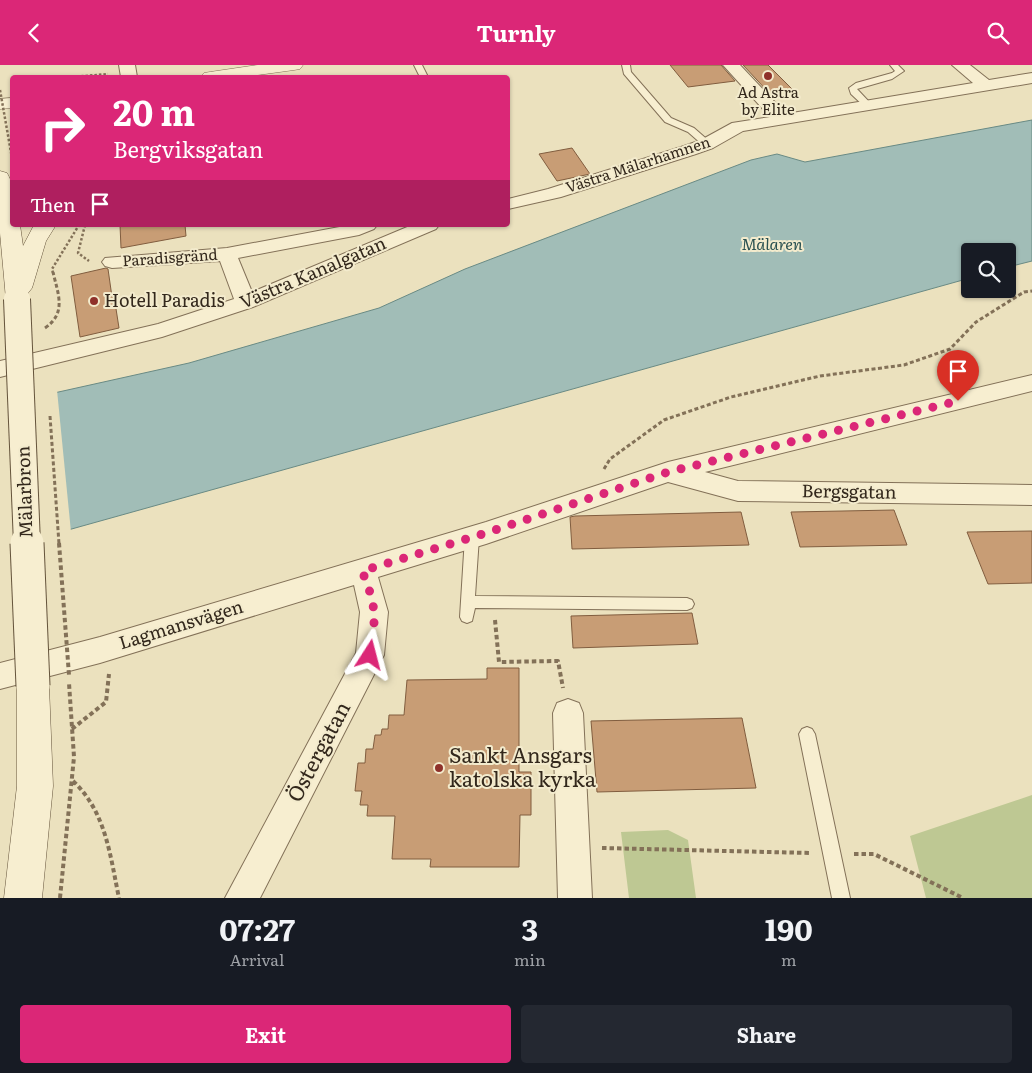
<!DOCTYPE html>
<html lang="en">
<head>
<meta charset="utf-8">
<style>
  body { margin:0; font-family:Literata,serif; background:#242831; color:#f1f3f6; height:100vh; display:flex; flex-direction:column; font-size:19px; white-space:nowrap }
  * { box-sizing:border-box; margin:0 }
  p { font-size:16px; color:#9ea1a6 }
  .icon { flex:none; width:28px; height:28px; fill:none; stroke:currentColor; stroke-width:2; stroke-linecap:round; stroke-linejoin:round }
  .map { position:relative; height:833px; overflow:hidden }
  .sheet { display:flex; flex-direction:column; background:#171b24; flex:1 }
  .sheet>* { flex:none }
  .hud { position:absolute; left:10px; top:10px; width:500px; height:152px; border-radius:5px; box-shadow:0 1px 4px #0004; background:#db2777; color:#fff; overflow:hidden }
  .buttons { position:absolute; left:961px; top:178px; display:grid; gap:10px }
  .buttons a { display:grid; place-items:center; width:55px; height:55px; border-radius:5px; background:#171b24; box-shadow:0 1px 4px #0004; font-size:25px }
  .pin { position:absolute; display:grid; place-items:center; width:42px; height:42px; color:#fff; margin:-51px -21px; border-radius:50% 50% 50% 0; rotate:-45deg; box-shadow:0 0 5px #0007 }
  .pin .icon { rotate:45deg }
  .me { position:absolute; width:55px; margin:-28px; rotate:9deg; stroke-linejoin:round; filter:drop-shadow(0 0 4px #0008) }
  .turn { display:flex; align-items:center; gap:18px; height:105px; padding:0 20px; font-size:22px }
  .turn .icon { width:65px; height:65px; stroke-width:2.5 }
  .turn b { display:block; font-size:35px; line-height:42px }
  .then { display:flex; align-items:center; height:48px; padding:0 20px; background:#0003; gap:10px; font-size:19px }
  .eta { display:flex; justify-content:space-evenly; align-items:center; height:85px; text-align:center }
  .eta b { font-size:30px; font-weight:700; line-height:35px }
  .button { display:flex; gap:10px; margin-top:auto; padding:10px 20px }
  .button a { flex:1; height:58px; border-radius:5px; background:#db2777; color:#fff; font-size:20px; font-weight:700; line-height:58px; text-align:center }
  .button a+a { background:#242831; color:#f1f3f6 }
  header { display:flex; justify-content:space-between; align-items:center; height:65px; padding:0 20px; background:#db2777; color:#fff; font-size:22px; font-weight:700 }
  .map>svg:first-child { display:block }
  .green { fill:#bec893 }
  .water { fill:#a1bdb7; stroke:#698a84 }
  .pier { fill:#ebe1be }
  .building { fill:#c89d75; stroke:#815d3f }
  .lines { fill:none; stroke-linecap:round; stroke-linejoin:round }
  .service-casing { stroke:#837158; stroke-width:2 }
  .minor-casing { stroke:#837158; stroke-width:2 }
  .tertiary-casing { stroke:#837158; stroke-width:1 }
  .secondary-casing { stroke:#64533b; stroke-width:1 }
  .path-far2 { stroke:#837158; stroke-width:2.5; stroke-dasharray:2.5 2; stroke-linecap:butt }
  .path-far1 { stroke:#837158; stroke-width:3; stroke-dasharray:4 2.5; stroke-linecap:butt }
  .path { stroke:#837158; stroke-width:4; stroke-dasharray:4.5 3; stroke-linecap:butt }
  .service { fill:#f7eed0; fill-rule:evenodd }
  .minor { fill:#f7eed0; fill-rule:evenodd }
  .tertiary { fill:#f7eed0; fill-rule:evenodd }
  .secondary { fill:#f7eed0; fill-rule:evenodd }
  .secondary-bridge-far1-casing { stroke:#64533b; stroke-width:28; stroke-linecap:butt }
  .secondary-bridge-casing { stroke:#64533b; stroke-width:35; stroke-linecap:butt }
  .path-bridge-far2 { stroke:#837158; stroke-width:2.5; stroke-dasharray:2.5 2; stroke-linecap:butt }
  .path-bridge-far1 { stroke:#837158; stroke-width:3; stroke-dasharray:4 2.5; stroke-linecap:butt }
  .path-bridge { stroke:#837158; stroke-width:4; stroke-dasharray:4.5 3; stroke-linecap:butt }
  .secondary-bridge-far1 { stroke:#f7eed0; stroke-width:26 }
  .secondary-bridge { stroke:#f7eed0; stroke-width:33 }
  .route { stroke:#db2777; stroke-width:9; stroke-dasharray:0 16.2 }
  .poi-dot { fill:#8f312a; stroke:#f3ebcd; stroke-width:2 }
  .labels { text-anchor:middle; stroke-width:4; stroke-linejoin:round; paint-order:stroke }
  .far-poi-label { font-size:15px; fill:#33281c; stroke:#f3ebcd }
  .far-street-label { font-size:15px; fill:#33281c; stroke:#f3ebcd }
  .far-water-label { font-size:16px; font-style:italic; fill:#2b5252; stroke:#f3ebcd }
  .street-label { font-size:18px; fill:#33281c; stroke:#f3ebcd }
  .poi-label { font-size:18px; fill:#33281c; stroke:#f3ebcd; text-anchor:start }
  .near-street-label { font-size:21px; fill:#33281c; stroke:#f3ebcd }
  .near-poi-label { font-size:21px; fill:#33281c; stroke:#f3ebcd; text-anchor:start }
</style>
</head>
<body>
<header><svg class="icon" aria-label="back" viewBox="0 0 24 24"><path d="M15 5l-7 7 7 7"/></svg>Turnly<svg class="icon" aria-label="search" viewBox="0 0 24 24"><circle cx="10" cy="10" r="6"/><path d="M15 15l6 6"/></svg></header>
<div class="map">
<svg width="1032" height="833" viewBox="0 0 1032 833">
  <rect width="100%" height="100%" fill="#ebe1be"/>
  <path class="green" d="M1032,730V833H926L910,771Z
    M668,765L688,775L696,833H629L621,767Z"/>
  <path class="water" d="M1032,55V196L1008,202V186H970V213L0,484V340L189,298L379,243L465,204L751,95L777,89L805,97Z"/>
  <path class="pier" d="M57,325L71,467L0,487V337Z"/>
  <path class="building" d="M670,0H721L735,16L688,22Z
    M743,0H768L794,26L770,29Z
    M572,83L590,109L557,116L539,89Z
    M120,160H185L186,171L121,183Z
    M106,203L108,204L112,232L114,231L119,263L80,272L71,211Z
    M894,445L907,480L800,482L791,447Z
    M741,447L749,480L572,484L570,452L575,451Z
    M1032,466V518L988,519L967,467Z
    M692,548L698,579L573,583L571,551Z
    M487,603H519V707H531V750H520L519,802H430L431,794H392L395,751H367L368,740H360L362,726H355L358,698H365L366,684H373L375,670H381L382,664H388L389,650H404L407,615L487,614Z
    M742,653L756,723L597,727L591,656Z"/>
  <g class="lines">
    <defs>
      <path id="service" d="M414,0H422L428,12H420Z
        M622,0H630L631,7L671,53L694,63L710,77V81H704L688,67L665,57L624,9Z
        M890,0H898L904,6L892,14L857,24L873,41L866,43L851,29L849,23L856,18L892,8L895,6Z
        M472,467L477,468L479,472L475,531L687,533L692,535L694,539L692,543L687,545L475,543L472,556L467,558L462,556L460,552L465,472L467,468Z
        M807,662L812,664L815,669L850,833H832L799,669L802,664Z"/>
      <path id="minor" d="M119,0H135L137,12H121Z
        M723,0H740L786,49L973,18L952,0H970L989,15L1032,8V18L743,66L713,83L696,89L561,132L508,144V134L548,124L684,81L701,75L732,58L770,52Z
        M350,160H377L374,164L359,170L238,193L252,227L412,160H439L436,164L253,242L162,272L0,312V296L158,259L234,234L220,196L112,203L105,201L102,197L105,193L227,183Z
        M1032,310V326L705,407L738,416L1032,420V440L738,436L668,417L486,479L378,512L388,547L384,590L260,833H225L356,588L360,547L354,520L100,598L0,624V598L100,572L486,457L668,397Z
        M568,634L579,638L583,648L592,833H558L553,648L557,638Z"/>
      <path id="tertiary" d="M258,0H303L300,4L294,5L243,12H201L204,8L210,7Z
        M12,33V43L0,44V34Z"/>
      <path id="secondary" d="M0,106L7,108C16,122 12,144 12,160H20L23,181L34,160H56L46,176L32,223L28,228V234L25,239L17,241L9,239L6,234L0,168Z
        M33,606L45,610L49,621L53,721L42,833H4L17,721V621L21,610Z"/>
    </defs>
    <use href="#service" class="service-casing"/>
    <use href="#minor" class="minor-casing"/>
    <use href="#tertiary" class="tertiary-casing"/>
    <use href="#secondary" class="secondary-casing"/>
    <path class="path-far2" d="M72,12L108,9
      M85,160L78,188L89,196
      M53,208L52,204L79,160"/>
    <path class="path-far1" d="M45,263C67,248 58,229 53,207
      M604,404L610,394L664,355L731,332L820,311L904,300L950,284L976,257L1024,227L1032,226"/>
    <path class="path" d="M495,555L499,597L558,596L563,623
      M72,664L106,637L109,609
      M73,716C106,747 110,790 119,833
      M602,783L810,788
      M854,789H874L963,833
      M60,833L74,692L69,618"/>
    <use href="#service" class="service"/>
    <use href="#minor" class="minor"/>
    <use href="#tertiary" class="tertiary"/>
    <use href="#secondary" class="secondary"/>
    <defs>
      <path id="secondary-bridge-far1" d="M17,234L27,479"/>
      <path id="secondary-bridge" d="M27,478L33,621"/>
    </defs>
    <use href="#secondary-bridge-far1" class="secondary-bridge-far1-casing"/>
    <use href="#secondary-bridge" class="secondary-bridge-casing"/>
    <path class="path-bridge-far2" d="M0,25L12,93"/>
    <path class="path-bridge-far1" d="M50,351L59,479"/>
    <path class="path-bridge" d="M59,478L69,610"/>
    <use href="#secondary-bridge-far1" class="secondary-bridge-far1"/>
    <use href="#secondary-bridge" class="secondary-bridge"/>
  </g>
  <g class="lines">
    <path class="route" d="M370,590C376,552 377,542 362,506L486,468L668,407L958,336"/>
  </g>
  <g class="poi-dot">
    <circle cx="768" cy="11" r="5"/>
    <circle cx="94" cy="236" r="5"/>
    <circle cx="439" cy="703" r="5"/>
  </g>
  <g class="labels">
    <g class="far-poi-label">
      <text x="768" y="33">Ad Astra<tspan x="768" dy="17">by Elite</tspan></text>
    </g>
    <g class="far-street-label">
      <text transform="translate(638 100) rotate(-18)" y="5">Västra Mälarhamnen</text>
      <text transform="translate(170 193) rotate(-4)" y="5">Paradisgränd</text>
    </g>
    <g class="far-water-label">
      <text x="772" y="185">Mälaren</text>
    </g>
    <g class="street-label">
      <text transform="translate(313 208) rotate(-23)" y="6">Västra Kanalgatan</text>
      <text transform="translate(25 427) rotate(-92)" y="6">Mälarbron</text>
      <text transform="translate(849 427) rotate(1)" y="6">Bergsgatan</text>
      <text transform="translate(181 560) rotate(-17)" y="6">Lagmansvägen</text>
    </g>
    <g class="poi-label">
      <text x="104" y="242">Hotell Paradis</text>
    </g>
    <g class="near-street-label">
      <text transform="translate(319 687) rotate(-62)" y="7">Östergatan</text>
    </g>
    <g class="near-poi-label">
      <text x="449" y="698">Sankt Ansgars<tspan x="449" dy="24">katolska kyrka</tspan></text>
    </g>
  </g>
</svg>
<div class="buttons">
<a><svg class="icon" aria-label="search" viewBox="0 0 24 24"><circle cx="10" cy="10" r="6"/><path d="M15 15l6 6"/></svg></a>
</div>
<div class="pin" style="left:958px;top:336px;background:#d93025"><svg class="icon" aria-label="arrive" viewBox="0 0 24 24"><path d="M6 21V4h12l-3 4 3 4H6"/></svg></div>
<svg class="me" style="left:370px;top:590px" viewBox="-20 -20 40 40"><path d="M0-17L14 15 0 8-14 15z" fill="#db2777" stroke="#fff" stroke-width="4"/></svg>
<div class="hud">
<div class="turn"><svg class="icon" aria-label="right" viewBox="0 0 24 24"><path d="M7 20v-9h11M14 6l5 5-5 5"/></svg><div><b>20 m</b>Bergviksgatan</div></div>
<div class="then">Then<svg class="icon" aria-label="arrive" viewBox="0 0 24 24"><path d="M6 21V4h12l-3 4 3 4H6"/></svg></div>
</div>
</div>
<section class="sheet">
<div class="eta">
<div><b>07:27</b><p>Arrival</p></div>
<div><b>3</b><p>min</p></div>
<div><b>190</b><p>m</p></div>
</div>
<div class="button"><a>Exit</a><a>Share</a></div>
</section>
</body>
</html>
